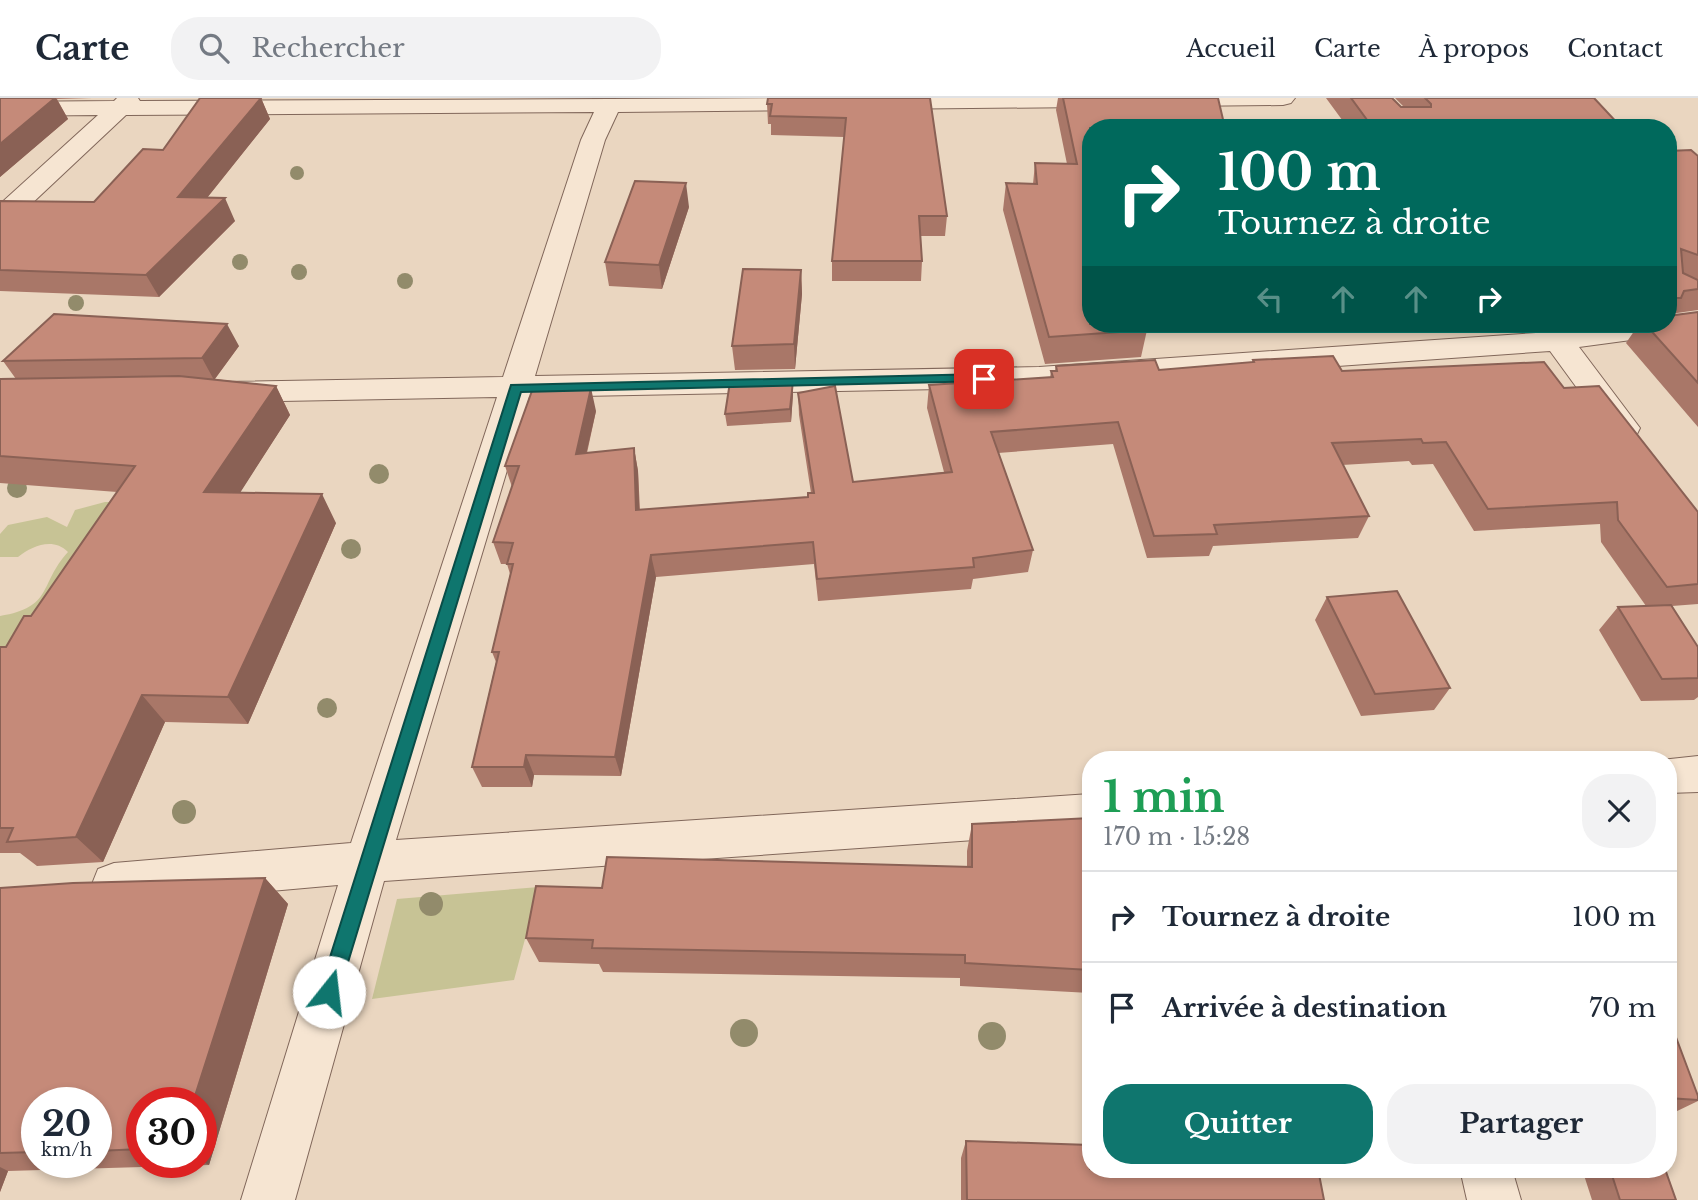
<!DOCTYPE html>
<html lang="fr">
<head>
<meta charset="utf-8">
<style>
  body { margin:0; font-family:"Libre Baskerville",serif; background:#f2f2f3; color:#1f2937; height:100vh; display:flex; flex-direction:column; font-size:26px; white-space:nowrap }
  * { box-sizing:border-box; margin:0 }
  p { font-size:23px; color:#747a83 }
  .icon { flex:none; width:38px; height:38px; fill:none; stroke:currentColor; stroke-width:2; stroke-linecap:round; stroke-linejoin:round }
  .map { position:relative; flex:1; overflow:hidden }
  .drawer { position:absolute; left:1082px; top:653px; width:595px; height:427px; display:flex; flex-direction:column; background:#fff; border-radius:28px; box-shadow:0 4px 10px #0003 }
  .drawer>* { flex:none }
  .top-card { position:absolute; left:1082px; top:21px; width:595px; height:214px; border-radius:28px; box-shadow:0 4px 10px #0003; background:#00695c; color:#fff; overflow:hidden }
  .speed { position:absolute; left:21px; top:989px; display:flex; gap:14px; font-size:35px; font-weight:700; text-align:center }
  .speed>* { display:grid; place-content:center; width:91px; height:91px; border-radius:50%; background:#fff; box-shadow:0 4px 10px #0003; line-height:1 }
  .speed small { font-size:18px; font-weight:400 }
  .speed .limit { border:10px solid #d22; background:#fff; color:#111 }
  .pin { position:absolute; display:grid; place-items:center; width:60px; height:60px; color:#fff; margin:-30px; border-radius:14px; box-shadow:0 4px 10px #0006 }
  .me { position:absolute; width:77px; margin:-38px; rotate:16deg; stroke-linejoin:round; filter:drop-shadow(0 0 5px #0008) }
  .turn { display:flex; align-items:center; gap:24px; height:147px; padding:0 21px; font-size:32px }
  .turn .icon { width:91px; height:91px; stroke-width:2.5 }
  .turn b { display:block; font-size:49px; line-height:60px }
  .lanes { display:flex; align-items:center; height:66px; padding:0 21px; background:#0003; justify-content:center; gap:35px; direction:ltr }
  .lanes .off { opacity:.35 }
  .round { display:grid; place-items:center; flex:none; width:74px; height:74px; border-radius:28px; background:#f2f2f3 }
  .summary { display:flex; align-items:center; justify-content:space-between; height:119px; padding:0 21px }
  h1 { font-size:42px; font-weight:700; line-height:52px; color:#1e9e55 }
  .action { display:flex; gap:14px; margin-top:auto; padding:14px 21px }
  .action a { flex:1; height:80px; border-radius:28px; background:#0f766e; color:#fff; font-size:28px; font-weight:700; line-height:80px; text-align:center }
  .action a+a { background:#f2f2f3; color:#1f2937 }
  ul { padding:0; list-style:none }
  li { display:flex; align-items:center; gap:21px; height:91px; padding:0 21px; border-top:2px solid #e0e1e3 }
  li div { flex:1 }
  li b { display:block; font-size:26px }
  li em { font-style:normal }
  header { display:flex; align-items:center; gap:42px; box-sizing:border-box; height:98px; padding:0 35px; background:#fff; border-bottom:2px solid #e0e1e3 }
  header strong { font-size:33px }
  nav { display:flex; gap:38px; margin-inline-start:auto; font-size:24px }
  .search { width:490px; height:63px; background:#f2f2f3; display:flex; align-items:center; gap:18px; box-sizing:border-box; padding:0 24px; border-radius:28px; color:#747a83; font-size:26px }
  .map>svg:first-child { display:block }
  .green { fill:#c7c395 }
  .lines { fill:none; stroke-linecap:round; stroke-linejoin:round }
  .street-casing { stroke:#81675a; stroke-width:2 }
  .street { fill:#f6e5d2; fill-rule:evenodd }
  .tree { fill:#928b6b }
  .wall { fill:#a97768; fill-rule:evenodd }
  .shaded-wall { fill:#8a6155 }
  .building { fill:#c58a79; stroke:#8a6155; stroke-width:2 }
  .route { fill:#0f766e; stroke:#0a4d48; stroke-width:2 }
</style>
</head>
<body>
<header>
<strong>Carte</strong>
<div class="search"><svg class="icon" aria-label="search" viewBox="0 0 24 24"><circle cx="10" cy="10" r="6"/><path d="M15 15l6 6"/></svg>Rechercher</div>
<nav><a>Accueil</a><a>Carte</a><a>À propos</a><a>Contact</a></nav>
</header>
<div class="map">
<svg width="1698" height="1102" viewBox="0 0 1698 1102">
  <rect width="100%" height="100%" fill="#ead6c0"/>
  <path class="green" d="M105,404H120L127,413L0,557V518C54,509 38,487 68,454C53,439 32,448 18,459H0V436L8,427L47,419L67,429L75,412Z
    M539,789L514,882L372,901L397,801Z"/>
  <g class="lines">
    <defs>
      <path id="street" d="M117,0H138L140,3L828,0L832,5L828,10L820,12L618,14L605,42L535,278L1039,269L1536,235L1530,226H1560L1566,233L1617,226H1668V219L1698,215V233L1579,249L1640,330L1636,338L1624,341L1612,338L1550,253L1039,289L529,299L396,742L1090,696V734L384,783L295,1102H241L338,787L114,807L98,801L92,786L98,771L114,765L351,745L497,299L226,304L215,301L210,294L215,287L226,284L503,279L581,42L594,14L126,17L10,126L0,128V106L98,17L0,18V4L114,3Z
        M868,0H1295L1291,5L1283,7L877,11L869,9L865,4Z
        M1698,658V694L1668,695V662H1661Z
        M1460,1071H1512L1521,1102H1467Z"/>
    </defs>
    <use href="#street" class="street-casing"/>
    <use href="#street" class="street"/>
  </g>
  <g class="tree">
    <circle cx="297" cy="75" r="7"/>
    <circle cx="240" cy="164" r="8"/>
    <circle cx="299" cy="174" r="8"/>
    <circle cx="405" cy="183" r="8"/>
    <circle cx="76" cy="205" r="8"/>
    <circle cx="379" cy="376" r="10"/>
    <circle cx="17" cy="390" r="10"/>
    <circle cx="351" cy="451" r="10"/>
    <circle cx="327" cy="610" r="10"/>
    <circle cx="184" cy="714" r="12"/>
    <circle cx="431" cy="806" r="12"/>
    <circle cx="744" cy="935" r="14"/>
    <circle cx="992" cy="938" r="14"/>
  </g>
  <path class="wall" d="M0,0H92L57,1L68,21L0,79Z
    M261,0L270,21L207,100L235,123L159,199L0,193V103L94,104L163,52Z
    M930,0L947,118L945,138H920L922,163L921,183H832V163L844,39L771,37V26H768L767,6Z
    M1058,0H1218L1090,30V226L1147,232L1141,259L1045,266L1003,112L1006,85L1033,86L1035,65L1067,66L1056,12Z
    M1326,0H1392L1401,9H1404L1395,0H1594L1622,30H1348Z
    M1668,53L1698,58V212L1670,216L1669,218L1698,214V329L1626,245L1639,226H1668Z
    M689,109L662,191L609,188L605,164Z
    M801,172L802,196L795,271L735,272L732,248Z
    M239,248L215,281L276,288L290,317L240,394L336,425L248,626L165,624L103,764L37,768L20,755H0V549H6L31,518L117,394L0,385V281H16L3,263Z
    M1253,262L1342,273L1564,290L1698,414V506L1672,508L1698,549V599L1694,602L1641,603L1599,532L1618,509L1646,508L1601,444L1600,426L1474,433L1433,366L1412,367L1409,363L1342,367L1369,418L1358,440L1213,448L1209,458L1147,460L1113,346L998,355L1033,452L1028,474L973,481L971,491L818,503L814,466L656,479L621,678L534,677L532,689H482L472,669L496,564L492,554L510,476L507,466H501L493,444L512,389L505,368L596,313L587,355L634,350L638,373L640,412L808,399L811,395L799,317L798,295L853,384L944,374L927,310L929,287L1050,280L1051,273H1055L1056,268L1159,272L1252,264Z
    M793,296L791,324L727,328L725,316Z
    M1327,499L1450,590L1434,612L1361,618L1315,522Z
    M1090,720V895L960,888V880L603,874L599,866L539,864L526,840L602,790L967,769V753L972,726Z
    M265,780L288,806L209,1067L8,1073L0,1094V790ZM37,1004H96V1064H37ZM142,1004H201V1064H142Z
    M1668,918L1698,998V1003L1673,1015H1668Z
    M966,1043L1324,1102H961V1060Z
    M1582,1071H1665L1676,1102H1592Z"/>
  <path class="shaded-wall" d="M55,0H56L68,21L0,79V46Z
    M261,0L270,21L190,121L178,99Z
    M686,85L689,109L662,191L659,167Z
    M225,100L235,123L159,199L146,177Z
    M801,172L802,196L795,271L794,246Z
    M227,226L239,248L214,282L202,260Z
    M793,283V296L791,324L790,311Z
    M276,288L290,317L222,423L204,394Z
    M591,290L596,313L581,378L576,356Z
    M634,350L638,373L640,434L636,412Z
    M322,396L336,425L248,626L228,599Z
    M651,457L656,479L621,678L615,659Z
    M142,597L165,624L103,764L76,739Z
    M526,657L534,677L532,689L524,669Z
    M265,780L288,806L209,1067L201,1063V1004H193Z
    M0,1069L8,1073L0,1094Z"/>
  <path class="building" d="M0,0H55L0,46Z
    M200,0H261L178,99L225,100L146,177L0,172V103L94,104L143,51L163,52Z
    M768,0H930L947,118H919L922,163H832L846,20L770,18L772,6H767Z
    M1063,0H1218L1225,30H1090V226H1145L1147,232L1049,239L1006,85L1037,86L1035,65L1077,66Z
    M1351,0H1392L1401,9H1431V6L1425,0H1594L1622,30H1373Z
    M1691,52L1698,58V157L1681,151L1683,175L1698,182V191L1684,193L1681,200H1668V53Z
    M635,83L686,85L659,167L605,164Z
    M743,171L801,172L794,246L732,248Z
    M1698,214V285L1645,226H1668V218Z
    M54,216L227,226L202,260L3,263Z
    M1333,258L1342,273L1544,264L1564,290L1599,288L1698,414V486L1667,489L1618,422L1617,404L1488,411L1446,344L1423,345L1421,341L1332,345L1369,418L1214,427L1217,436L1154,438L1118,324L991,334L1033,452L973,460L974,469L817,481L813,444L651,457L615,659L526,657L524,669H472L499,554H492L513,466H507L513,445L493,444L519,368H505L533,290H591L576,356L634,350L636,412L808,399V395H814L798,295L835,288L853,384L952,374L929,287L1053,279L1051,273H1057L1056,268L1155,262L1159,272L1254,264L1253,262Z
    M179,278L276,288L204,394L322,396L228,599L142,597L76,739L7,744L13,730H0V549H6L24,518H31L135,368L0,358V281Z
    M793,283L790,311L725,316L730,284Z
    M1397,493L1450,590L1375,596L1327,499Z
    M1671,507L1698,549V580L1662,581L1618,509Z
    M1090,720V872L965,865V857L592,850L593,842L526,840L536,788L602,790L607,759L972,769V726Z
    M265,780L193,1004H142V1051L96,1053V1004H37V1054L0,1055V790L73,785Z
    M1668,918L1698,998V1002L1668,1000Z
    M966,1043L1090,1047V1071H1318L1324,1102H967Z
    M1610,1071H1665L1676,1102H1620Z"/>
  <path class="route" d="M984,276L990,281L988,283L521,294L339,894L336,901L329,903L322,901L319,894L511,287Z"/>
</svg>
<div class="speed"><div>20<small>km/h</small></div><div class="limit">30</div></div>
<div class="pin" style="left:984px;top:281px;background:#d93025"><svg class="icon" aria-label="arrive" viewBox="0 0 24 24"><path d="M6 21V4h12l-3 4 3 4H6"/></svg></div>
<svg class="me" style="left:329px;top:894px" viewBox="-20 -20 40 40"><circle r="19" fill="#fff"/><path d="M0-13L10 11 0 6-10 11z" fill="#0f766e"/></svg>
<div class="top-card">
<div class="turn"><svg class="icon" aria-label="right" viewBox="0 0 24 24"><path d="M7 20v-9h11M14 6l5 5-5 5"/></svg><div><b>100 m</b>Tournez à droite</div></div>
<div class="lanes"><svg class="icon off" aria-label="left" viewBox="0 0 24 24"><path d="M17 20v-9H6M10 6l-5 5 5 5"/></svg><svg class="icon off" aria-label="ahead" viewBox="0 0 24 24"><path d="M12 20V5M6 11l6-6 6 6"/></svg><svg class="icon off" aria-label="ahead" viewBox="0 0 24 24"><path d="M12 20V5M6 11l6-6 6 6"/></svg><svg class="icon" aria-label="right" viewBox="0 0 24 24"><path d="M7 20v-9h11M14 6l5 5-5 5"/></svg></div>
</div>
<section class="drawer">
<div class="summary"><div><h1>1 min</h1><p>170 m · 15:28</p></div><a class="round"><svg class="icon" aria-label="close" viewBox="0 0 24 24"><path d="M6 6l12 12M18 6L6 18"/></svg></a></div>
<ul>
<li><svg class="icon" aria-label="right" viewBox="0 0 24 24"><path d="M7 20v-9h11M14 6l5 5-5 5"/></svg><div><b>Tournez à droite</b></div><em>100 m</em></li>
<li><svg class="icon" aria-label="arrive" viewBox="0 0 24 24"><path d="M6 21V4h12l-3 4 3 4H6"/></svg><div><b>Arrivée à destination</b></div><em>70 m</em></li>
</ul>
<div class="action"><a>Quitter</a><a>Partager</a></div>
</section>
</div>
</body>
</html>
